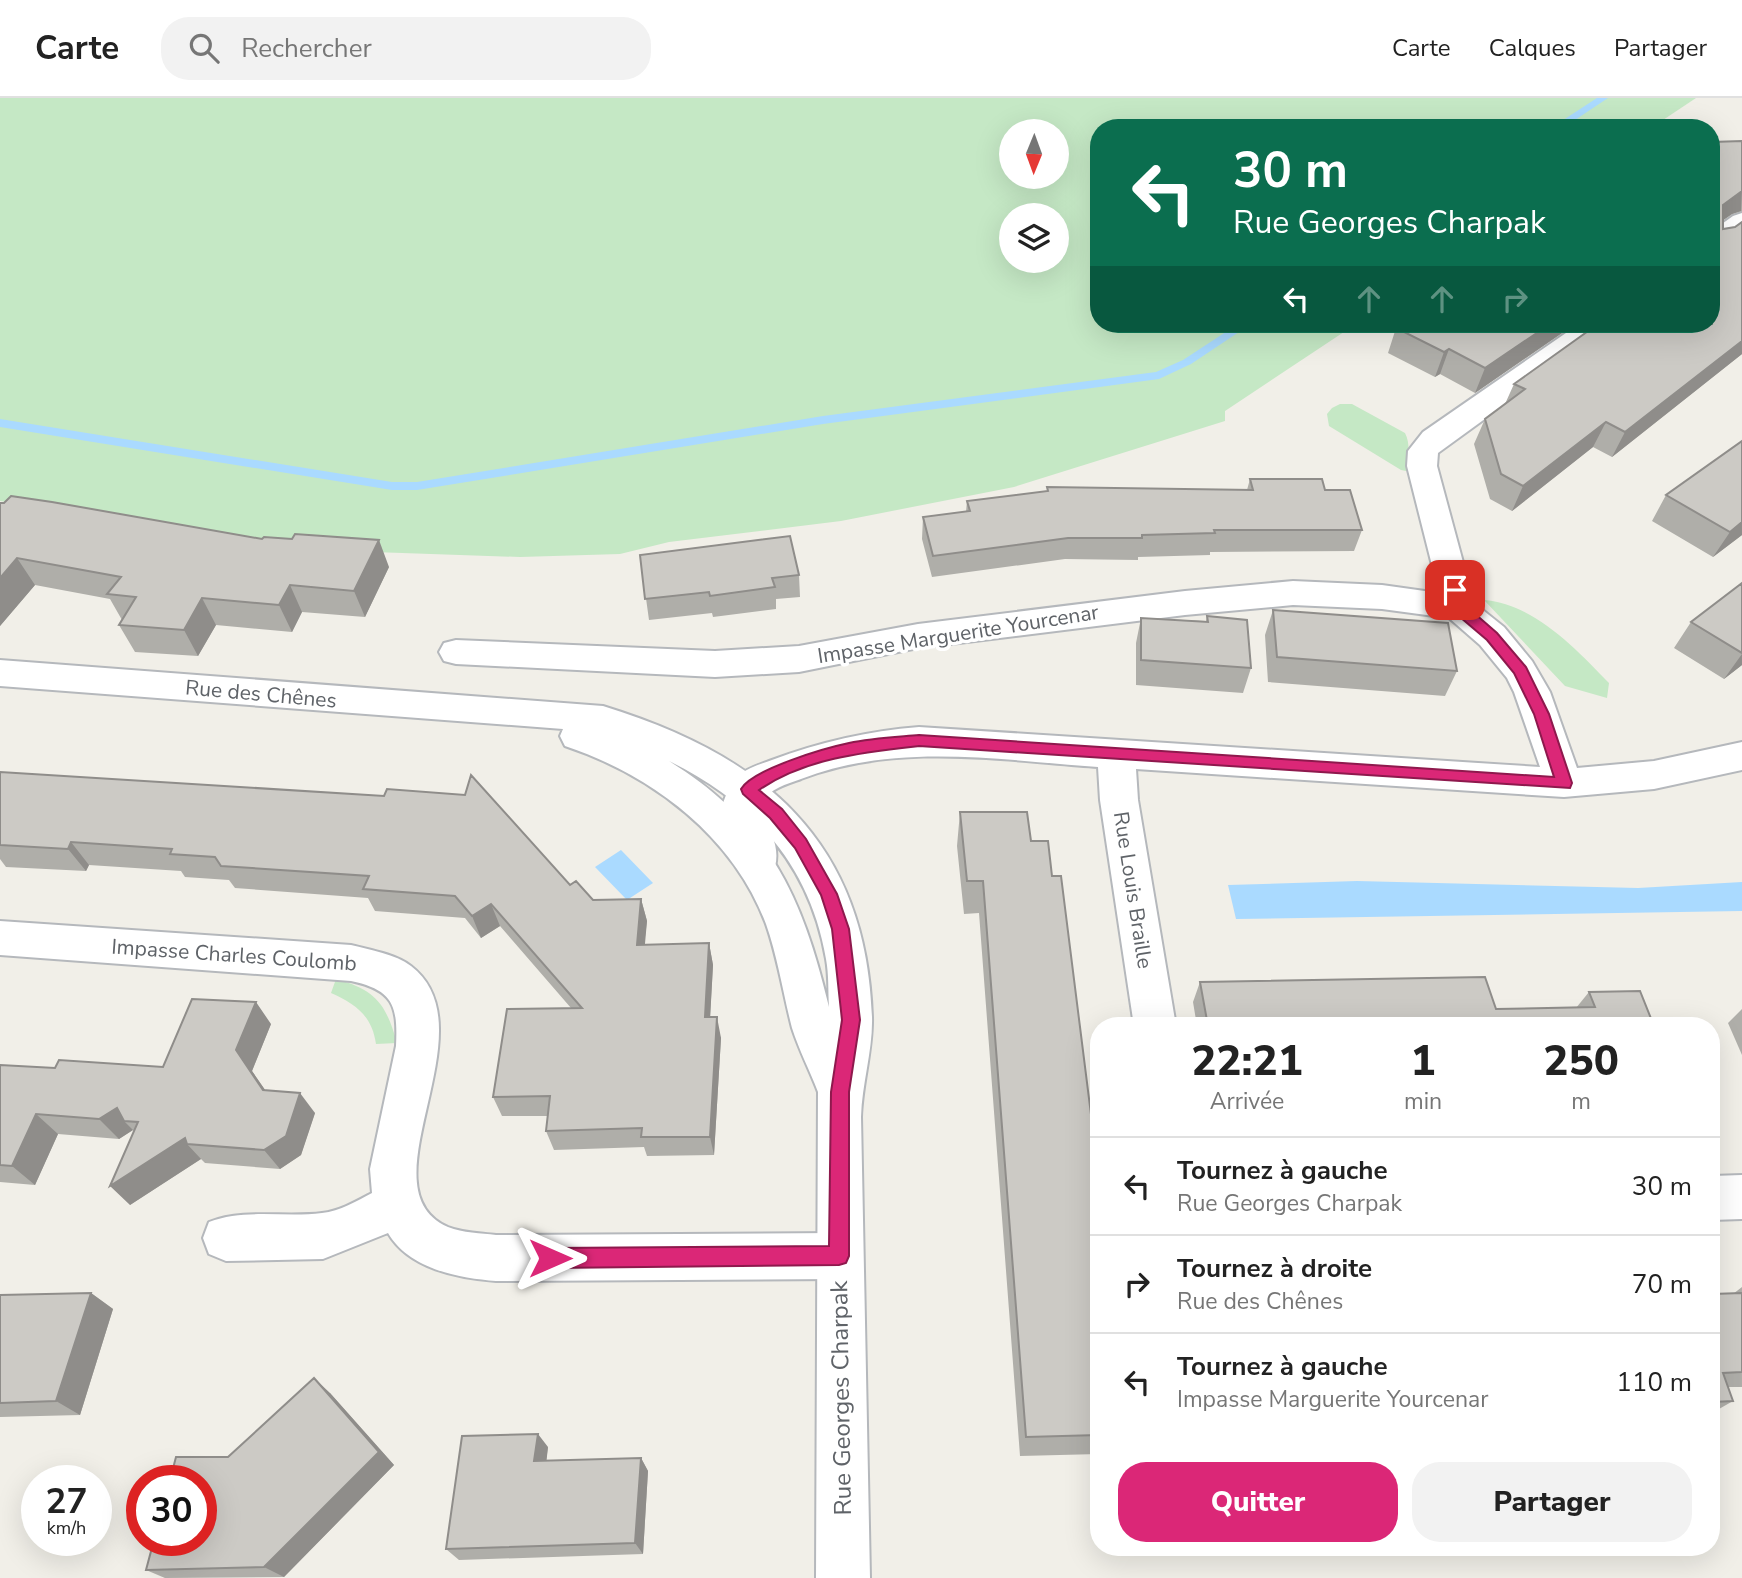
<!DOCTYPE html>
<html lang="fr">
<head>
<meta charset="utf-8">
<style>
  body { margin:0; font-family:"Nunito Sans",sans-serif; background:#f2f2f2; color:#222; height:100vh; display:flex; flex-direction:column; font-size:26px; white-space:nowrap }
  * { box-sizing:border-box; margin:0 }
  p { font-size:23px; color:#767676 }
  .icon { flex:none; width:38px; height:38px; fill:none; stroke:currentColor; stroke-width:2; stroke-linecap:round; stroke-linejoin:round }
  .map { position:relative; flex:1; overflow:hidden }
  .sheet { position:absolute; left:1090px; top:919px; width:630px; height:539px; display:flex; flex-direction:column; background:#fff; border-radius:28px; box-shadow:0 7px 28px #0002 }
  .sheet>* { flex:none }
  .hud { position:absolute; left:1090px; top:21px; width:630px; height:214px; border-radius:28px; box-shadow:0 7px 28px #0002; background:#0b6e4f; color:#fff; overflow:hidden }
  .needle { width:46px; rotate:181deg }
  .tools { position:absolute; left:999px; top:21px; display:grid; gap:14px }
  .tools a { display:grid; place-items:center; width:70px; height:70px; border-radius:50%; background:#fff; box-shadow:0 7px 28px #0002; font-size:35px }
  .speed { position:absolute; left:21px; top:1367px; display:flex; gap:14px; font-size:35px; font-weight:700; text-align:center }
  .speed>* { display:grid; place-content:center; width:91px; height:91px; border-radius:50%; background:#fff; box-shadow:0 7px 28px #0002; line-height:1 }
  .speed small { font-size:18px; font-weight:400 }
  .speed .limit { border:10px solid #d22; background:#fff; color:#111 }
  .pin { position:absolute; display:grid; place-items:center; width:60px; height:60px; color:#fff; margin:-30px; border-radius:14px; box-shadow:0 4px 10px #0006 }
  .me { position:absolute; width:77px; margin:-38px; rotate:90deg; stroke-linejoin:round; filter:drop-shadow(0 0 5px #0008) }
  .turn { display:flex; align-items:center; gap:24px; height:147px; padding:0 28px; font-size:32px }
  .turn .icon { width:91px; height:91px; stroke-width:2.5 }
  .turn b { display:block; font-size:49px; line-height:60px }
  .lanes { display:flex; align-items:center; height:66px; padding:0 28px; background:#0003; justify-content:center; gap:35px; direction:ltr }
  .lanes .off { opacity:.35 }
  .eta { display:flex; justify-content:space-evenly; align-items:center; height:119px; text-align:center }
  .eta b { font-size:42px; font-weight:800; line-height:49px }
  .cta { display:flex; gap:14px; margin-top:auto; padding:14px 28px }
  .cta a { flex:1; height:80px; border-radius:28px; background:#db2777; color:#fff; font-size:28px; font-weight:800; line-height:80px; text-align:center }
  .cta a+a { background:#f2f2f2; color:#222 }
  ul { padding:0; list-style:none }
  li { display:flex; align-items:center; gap:21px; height:98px; padding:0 28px; border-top:2px solid #e0e0e0 }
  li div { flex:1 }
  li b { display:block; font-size:26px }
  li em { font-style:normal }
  header { display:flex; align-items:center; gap:42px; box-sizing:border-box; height:98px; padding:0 35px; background:#fff; border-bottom:2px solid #e0e0e0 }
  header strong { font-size:33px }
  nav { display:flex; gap:38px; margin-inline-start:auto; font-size:24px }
  .search { width:490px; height:63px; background:#f2f2f2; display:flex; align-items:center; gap:18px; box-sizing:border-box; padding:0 24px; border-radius:28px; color:#767676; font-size:26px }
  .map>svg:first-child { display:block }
  .green { fill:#c5e8c5; fill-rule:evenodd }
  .water { fill:#aadaff }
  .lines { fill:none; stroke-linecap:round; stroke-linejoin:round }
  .stream { fill:#aadaff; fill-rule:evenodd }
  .minor-casing { stroke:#b5b8bc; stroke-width:4 }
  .tertiary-casing { stroke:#b5b8bc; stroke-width:4 }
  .minor { fill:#fff; fill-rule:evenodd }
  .tertiary { fill:#fff; fill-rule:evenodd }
  .wall { fill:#afaea9 }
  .shaded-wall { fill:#8f8d8a }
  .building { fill:#cccac5; stroke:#8f8d8a; stroke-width:2 }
  .route { fill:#db2777; stroke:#8e194d; stroke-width:2 }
  .labels { text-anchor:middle; stroke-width:7; stroke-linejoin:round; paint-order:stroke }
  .street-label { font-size:21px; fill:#5f6368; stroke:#fff }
  .near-street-label { font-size:24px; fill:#5f6368; stroke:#fff }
</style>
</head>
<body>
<header>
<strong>Carte</strong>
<div class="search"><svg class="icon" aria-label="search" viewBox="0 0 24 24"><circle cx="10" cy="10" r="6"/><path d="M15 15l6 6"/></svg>Rechercher</div>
<nav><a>Carte</a><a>Calques</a><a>Partager</a></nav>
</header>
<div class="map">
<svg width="1742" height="1480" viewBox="0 0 1742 1480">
  <rect width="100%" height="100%" fill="#f1efe8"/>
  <path class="green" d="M0,0H1696L1651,30H1099V226H1356L1225,313V323L1014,389L841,423L669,444L620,456L520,459L287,451L0,403ZM1012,33H1057V79H1012ZM1012,117H1057V163H1012Z
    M1340,306H1352L1405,335C1411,346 1407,358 1410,370L1406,373L1401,372L1329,328L1327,316L1332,310Z
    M1484,502C1534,506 1575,550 1609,585L1607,600L1565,588Z
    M336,881C376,892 386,906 397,945L376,946C372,918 356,906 331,895Z"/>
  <path class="water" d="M621,752L653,785L627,802L595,769Z
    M1357,783L1638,790L1742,784V813L1236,821L1228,787Z"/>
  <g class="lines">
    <path class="stream" d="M1597,0H1608L1563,30H1551Z
      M1238,226H1251L1191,266L1159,281L823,326L417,392H392L0,329V321L392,384H417L823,318L1156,274L1183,262Z"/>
    <defs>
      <path id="minor" d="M1742,115V135L1721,151L1712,153V133L1733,118Z
        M1579,226H1611L1607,232L1438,355L1437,368L1474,505L1504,529L1532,563L1550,594L1577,670L1654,663L1742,644V672L1654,691L1564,699L1136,671L1138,702L1176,928H1134L1100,702L1098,669C999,662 896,644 801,681C784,687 765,692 759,711C771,733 784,754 771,779L757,784L743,779L737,768V741L721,711C725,700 729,686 738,678C747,670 761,666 772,662C820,644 868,633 919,629L1540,669L1514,594L1507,580L1480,547L1449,520L1382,511L1293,507L1185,517L918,550L799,574L715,579L456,566L444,563L439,554L444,545L456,542L715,553L799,548L918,526L1185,493L1293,483L1382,487L1439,495L1407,368L1408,353L1423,334Z
        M0,823L351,847C371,852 395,856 411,868C493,931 360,1091 448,1129C463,1135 481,1135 496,1137L839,1135L856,1142L863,1158L856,1174L839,1181L496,1183C458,1180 409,1171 388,1135L323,1161L226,1163L209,1156L203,1140L209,1124C245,1110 285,1120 322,1115C340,1113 357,1103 372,1095L370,1071L396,948C398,907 393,892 351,883L0,857Z
        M1742,1077V1121L1712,1122V1078Z"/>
      <path id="tertiary" d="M0,562L603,608C763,657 866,742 872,919C873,952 862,985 861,1019L870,1480H816L818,994C810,973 799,952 792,930C783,895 778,860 766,826C733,738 652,677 565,648L560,638L563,631L0,588ZM669,663C753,704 810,767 826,861C829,877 828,893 829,909C802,798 770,726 669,663Z"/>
    </defs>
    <use href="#minor" class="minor-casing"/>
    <use href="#tertiary" class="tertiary-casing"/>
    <use href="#minor" class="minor"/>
    <use href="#tertiary" class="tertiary"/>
  </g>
  <path class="wall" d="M1742,43V113L1732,116L1723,122V131L1735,129L1742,124V256L1612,359L1593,349L1512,413L1490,401L1474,346L1485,321L1505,306L1514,286L1712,226V44Z
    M1403,226H1575L1475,295L1440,276L1435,279L1388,255L1396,230Z
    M1742,343V437L1713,459L1652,423L1666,397Z
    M1250,381L1325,392L1362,432L1354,453L1210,454V457L1138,459V462L1065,461L932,479L922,441L923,419L966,414L967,403L1047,394V389L1247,392Z
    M0,405L389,469L365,519L302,514L292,534L216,527L198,558L135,554L119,527L122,522L110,501L35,487L0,528Z
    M640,457L799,477L800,499L776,501V511L713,519L712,515L649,522Z
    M1742,485V567L1724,581L1674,550L1691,524Z
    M1273,512L1457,573L1445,598L1268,584L1265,537Z
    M1207,518L1251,570L1243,595L1136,587V545L1141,520L1206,523Z
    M0,674L570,787L593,802L641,801L647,823L644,847L709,845L713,867L710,919L721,940L714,1057L647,1058L644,1049L554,1052L546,1033L548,1018H502L493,999L571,910L500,828L481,840L465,820L375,813L368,800L235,790L229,782L185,779L181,773L89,767L86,773L6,769L0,761Z
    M960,714L1031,743L1052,778L1099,1080V1356L1020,1358L979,815L964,816L957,748Z
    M1200,884L1496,911L1576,910L1589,894L1654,928H1197L1193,904Z
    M1742,911V957L1728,925Z
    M271,926L252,973L265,992L315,1015L301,1057L280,1071L205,1065L201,1061L130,1107L134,1033L133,1032L119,1041L58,1036L35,1087L0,1084V967L55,970L163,969Z
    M1742,1189V1289H1728L1733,1303L1712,1315V1196H1733Z
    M91,1195L113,1211L80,1317L0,1319V1197Z
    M330,1295L394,1367L284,1479L165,1480L146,1472L228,1359Z
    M548,1349L546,1363L641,1360L648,1373L643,1456L459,1462L446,1451Z"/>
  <path class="shaded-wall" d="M1742,93L1741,113L1732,116L1712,130L1723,107Z
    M1550,226H1575L1475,295L1485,270Z
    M1742,243V256L1612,359L1625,334Z
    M1449,251L1440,276L1435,279L1444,254Z
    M1606,324L1593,349L1512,413L1523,388Z
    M1742,424V437L1713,459L1730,434Z
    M379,442L389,469L365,519L354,493Z
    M17,460L35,487L0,528V480Z
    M290,487L302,514L292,534L279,507Z
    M202,500L216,527L198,558L184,532Z
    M1742,556V567L1724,581Z
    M71,744L89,767L86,773L68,751Z
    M641,801L647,823L643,868L637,847Z
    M491,806L500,828L481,840L472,818Z
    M709,845L713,867L709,940L705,919Z
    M256,904L271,926L252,973L279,1012L263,992L236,952Z
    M717,919L721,940L714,1057L710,1039Z
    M300,995L315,1015L301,1057L280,1071L264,1052Z
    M117,1010L124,1023L133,1032L119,1041L99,1021Z
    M36,1016L58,1036L35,1087L12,1068Z
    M185,1040L187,1046L201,1061L130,1107L110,1088Z
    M91,1195L113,1211L80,1317L56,1303Z
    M314,1280L330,1295L394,1367L284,1479L264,1469Z
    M538,1336L548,1349L545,1376L534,1363Z
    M641,1360L648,1373L643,1456L635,1445Z"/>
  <path class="building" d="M1742,43V93L1723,107V131L1735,129L1742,124V243L1625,334L1606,324L1523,388L1501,376L1485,321L1525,291L1514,286L1598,226H1712V44Z
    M1403,226H1550L1485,270L1449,251L1444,254L1396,230Z
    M1742,343V424L1730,434L1666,397Z
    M1250,381H1322L1325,392H1350L1362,432H1214L1215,435L1142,437V440H1068L933,458L923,419L970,413L967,403L1048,393L1047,389L1253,392Z
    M11,398L52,404L262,441L264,439L292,441L295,436L379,442L354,493L290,487L279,507L202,500L184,532L119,527L136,499L107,496L121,479L17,460L0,480V405H4Z
    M790,438L799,477L772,480L775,489L710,498L709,494L645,501L640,457Z
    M1742,485V555L1691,524Z
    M1273,512L1448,525L1457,573L1277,559Z
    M1207,518L1247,522L1251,570L1141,562V520L1208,524Z
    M0,674L384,698L387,691L465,697L471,677L570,787L576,783L593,802L641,801L637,847L709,845L705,919H717L710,1039H641L642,1030L546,1033L550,998L493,999L507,911L582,910L491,806L472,818L455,798L363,791L369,778L221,768L215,759L170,756L172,751L71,744L68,751L0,747Z
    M960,714H1027L1031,743H1048L1052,778H1061L1099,1080V1337L1026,1339L983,783H967Z
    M1485,879L1496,911L1595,909L1589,894L1640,893L1654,928H1208L1200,884Z
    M192,901L256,904L236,952L263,992L300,995L286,1038L264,1052L187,1046L185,1040L110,1088L138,1024L124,1023L117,1010L99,1021L36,1016L12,1068L0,1067V967L55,970L59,962L163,969Z
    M91,1195L56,1303L0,1305V1197Z
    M1742,1195V1274L1723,1275L1733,1303L1712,1304V1196Z
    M314,1280L379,1354L264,1469L146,1472L154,1442H201V1382H170L176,1359H228Z
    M538,1336L534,1363L641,1360L635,1445L446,1451L462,1338Z"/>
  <path class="route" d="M1455,488L1462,492L1466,508L1497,535L1526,569L1549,616L1572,685L1570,690L919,648C865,654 805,660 759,692L782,711L806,741L837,796L849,831L860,922L849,994V1158L846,1165L839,1167L550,1170L543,1167L541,1160L543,1153L550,1150L829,1148L831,994L842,922L832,831L821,797L795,750L770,720L743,696L741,691C753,671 825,650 849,645C871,640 896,639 919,637L1554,679L1534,616L1514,575L1487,542L1454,514L1448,492Z"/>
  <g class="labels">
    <g class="street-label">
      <text transform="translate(958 536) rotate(-9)" y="7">Impasse Marguerite Yourcenar</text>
      <text transform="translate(261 596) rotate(5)" y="7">Rue des Chênes</text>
      <text transform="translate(1133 792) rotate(81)" y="7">Rue Louis Braille</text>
      <text transform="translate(234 857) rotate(4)" y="7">Impasse Charles Coulomb</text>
    </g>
    <g class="near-street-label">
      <text transform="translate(841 1300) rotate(-91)" y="8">Rue Georges Charpak</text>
    </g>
  </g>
</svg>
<div class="tools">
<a><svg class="needle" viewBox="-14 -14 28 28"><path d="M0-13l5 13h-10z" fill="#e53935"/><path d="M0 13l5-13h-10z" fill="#767676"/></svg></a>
<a><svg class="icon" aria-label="layers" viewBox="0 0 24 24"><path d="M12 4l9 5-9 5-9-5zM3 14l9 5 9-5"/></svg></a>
</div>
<div class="speed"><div>27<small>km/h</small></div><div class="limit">30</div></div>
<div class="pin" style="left:1455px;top:492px;background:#d93025"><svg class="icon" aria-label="arrive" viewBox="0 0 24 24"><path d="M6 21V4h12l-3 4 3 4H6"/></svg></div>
<svg class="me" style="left:550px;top:1160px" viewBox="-20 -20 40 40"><path d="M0-17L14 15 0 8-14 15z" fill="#db2777" stroke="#fff" stroke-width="4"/></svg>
<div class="hud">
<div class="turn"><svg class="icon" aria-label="left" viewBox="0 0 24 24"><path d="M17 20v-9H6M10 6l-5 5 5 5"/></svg><div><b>30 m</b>Rue Georges Charpak</div></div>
<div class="lanes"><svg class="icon" aria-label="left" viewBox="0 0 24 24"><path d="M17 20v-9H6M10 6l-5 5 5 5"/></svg><svg class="icon off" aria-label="ahead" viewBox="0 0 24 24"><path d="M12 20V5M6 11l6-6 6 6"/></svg><svg class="icon off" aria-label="ahead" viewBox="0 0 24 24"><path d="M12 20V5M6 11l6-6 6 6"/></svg><svg class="icon off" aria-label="right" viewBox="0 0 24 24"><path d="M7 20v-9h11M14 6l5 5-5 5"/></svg></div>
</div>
<section class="sheet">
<div class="eta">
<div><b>22:21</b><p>Arrivée</p></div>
<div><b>1</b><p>min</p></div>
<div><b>250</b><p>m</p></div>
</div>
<ul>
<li><svg class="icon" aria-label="left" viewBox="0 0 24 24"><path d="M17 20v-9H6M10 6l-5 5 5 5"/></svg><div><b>Tournez à gauche</b><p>Rue Georges Charpak</p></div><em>30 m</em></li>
<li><svg class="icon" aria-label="right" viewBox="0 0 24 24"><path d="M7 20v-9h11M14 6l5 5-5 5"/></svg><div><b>Tournez à droite</b><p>Rue des Chênes</p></div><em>70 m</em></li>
<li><svg class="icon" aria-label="left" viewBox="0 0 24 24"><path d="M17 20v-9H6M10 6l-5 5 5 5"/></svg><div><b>Tournez à gauche</b><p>Impasse Marguerite Yourcenar</p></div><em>110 m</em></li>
</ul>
<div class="cta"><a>Quitter</a><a>Partager</a></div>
</section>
</div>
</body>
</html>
